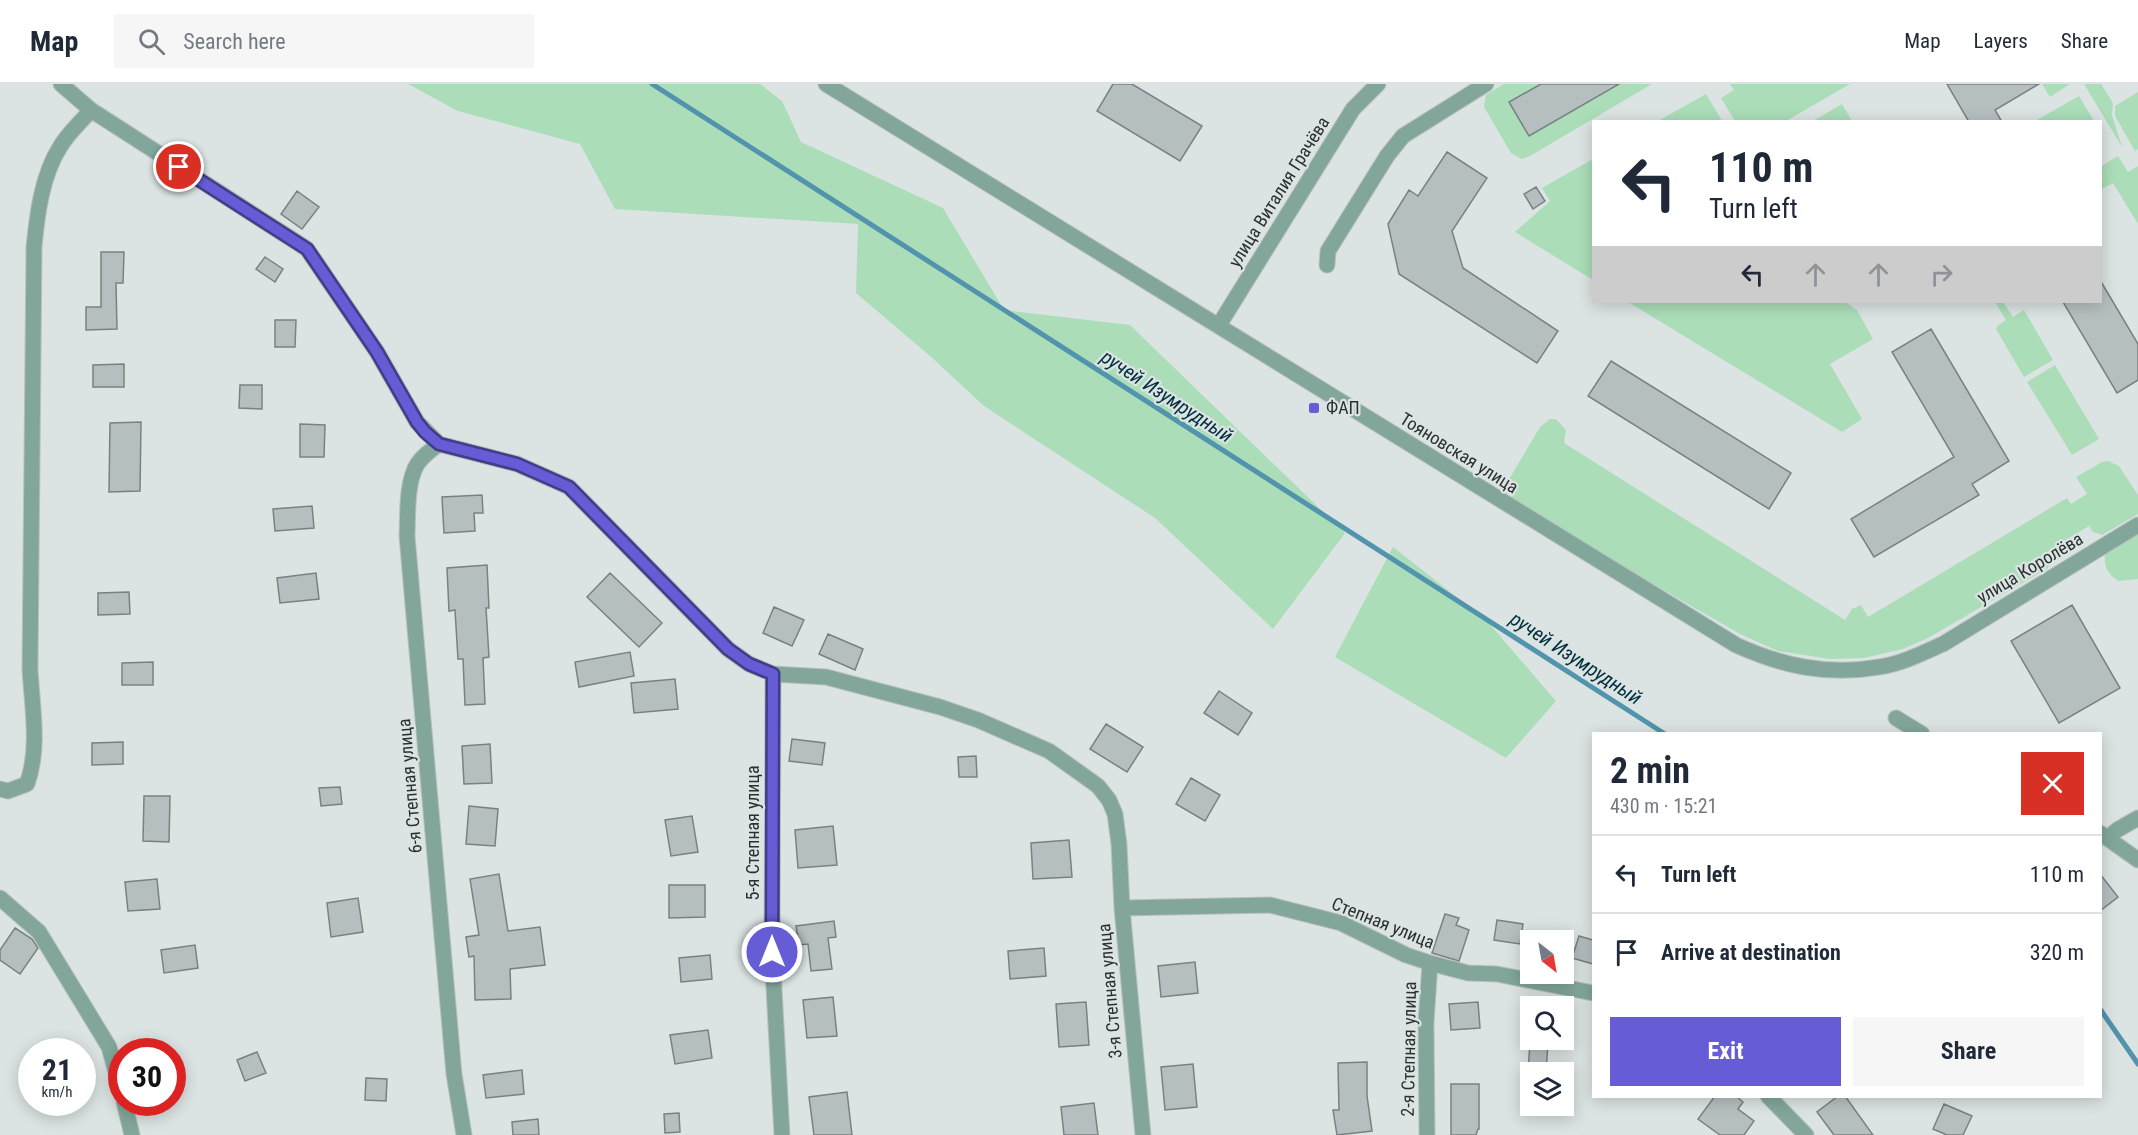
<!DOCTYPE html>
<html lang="en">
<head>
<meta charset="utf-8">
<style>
  body { margin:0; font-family:"Roboto Condensed",sans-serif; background:#f6f6f7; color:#1f2937; height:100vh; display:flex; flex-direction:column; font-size:22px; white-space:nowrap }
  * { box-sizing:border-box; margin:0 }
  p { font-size:20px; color:#747a83 }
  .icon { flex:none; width:33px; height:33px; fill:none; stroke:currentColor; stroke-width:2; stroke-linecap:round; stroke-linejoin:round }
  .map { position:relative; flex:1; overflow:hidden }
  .details { position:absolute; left:1592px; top:648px; width:510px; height:366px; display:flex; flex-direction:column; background:#fff; border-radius:0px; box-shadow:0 3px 15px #0003 }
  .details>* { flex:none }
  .guide { position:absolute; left:1592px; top:36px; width:510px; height:183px; border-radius:0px; box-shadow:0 3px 15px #0003; background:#fff; color:#1f2937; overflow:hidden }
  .needle { width:39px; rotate:149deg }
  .fabs { position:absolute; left:1520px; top:846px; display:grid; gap:12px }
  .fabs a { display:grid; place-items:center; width:54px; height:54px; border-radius:0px; background:#fff; box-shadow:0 3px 15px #0003; font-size:30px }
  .speed { position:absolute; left:18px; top:954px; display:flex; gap:12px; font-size:30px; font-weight:700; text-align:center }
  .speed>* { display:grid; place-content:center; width:78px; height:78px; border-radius:50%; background:#fff; box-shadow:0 3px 15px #0003; line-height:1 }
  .speed small { font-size:15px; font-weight:400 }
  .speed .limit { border:9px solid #d22; background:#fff; color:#111 }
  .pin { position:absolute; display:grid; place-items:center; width:51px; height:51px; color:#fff; margin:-26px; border:3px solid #fff; border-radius:50%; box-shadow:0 2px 6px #0007 }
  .me { position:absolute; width:66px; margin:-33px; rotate:0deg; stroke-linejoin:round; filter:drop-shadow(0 0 4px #0008) }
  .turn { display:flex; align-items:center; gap:21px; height:126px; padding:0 18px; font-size:27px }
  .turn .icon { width:78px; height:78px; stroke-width:2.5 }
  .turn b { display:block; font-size:42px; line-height:51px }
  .lanes { display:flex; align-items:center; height:57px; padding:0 18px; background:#0003; justify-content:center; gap:30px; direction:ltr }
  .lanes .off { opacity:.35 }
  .round { display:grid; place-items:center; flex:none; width:63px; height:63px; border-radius:0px; background:#f6f6f7 }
  .overview { display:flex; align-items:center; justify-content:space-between; height:102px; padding:0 18px }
  h1 { font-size:36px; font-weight:700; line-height:45px }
  .button { display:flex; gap:12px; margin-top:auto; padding:12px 18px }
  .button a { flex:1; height:69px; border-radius:0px; background:#665dd6; color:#fff; font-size:24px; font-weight:700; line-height:69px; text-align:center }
  .button a+a { background:#f6f6f7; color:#1f2937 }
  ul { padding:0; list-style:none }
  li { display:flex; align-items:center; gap:18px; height:78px; padding:0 18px; border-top:2px solid #e0e1e3 }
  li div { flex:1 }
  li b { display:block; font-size:22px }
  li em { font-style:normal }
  header { display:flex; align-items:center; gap:36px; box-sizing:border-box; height:84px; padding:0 30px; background:#fff; border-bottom:2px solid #e0e1e3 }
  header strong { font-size:28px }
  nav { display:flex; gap:33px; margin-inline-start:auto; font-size:21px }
  .search { width:420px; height:54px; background:#f6f6f7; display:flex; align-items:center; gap:15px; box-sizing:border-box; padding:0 21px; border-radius:0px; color:#747a83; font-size:22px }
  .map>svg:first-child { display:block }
  .green { fill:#abddb8 }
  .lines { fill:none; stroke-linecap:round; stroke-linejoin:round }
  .stream { stroke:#5293ad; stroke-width:5 }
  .building { fill:#b6bfc0; stroke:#798183; stroke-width:1.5 }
  .minor-casing { stroke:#b8c0bf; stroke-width:17 }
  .minor { stroke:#82a79a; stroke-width:15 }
  .route-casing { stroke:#423c8b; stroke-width:15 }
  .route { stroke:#665dd6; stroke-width:10 }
  .poi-dot { fill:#665dd6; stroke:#dbe4e3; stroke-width:2 }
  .labels { text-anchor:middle; stroke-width:4.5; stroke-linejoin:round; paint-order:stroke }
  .street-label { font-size:18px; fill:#2b2f2f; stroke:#dbe4e3 }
  .poi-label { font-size:18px; fill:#2b2f2f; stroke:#dbe4e3; text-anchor:start }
  .water-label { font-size:20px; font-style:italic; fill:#022f3e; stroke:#dbe4e3 }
</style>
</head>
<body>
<header>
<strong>Map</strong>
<div class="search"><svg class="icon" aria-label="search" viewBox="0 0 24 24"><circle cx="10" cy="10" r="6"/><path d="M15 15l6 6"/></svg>Search here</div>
<nav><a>Map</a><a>Layers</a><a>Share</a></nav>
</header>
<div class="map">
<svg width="2138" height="1051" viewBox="0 0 2138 1051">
  <rect width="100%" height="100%" fill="#dbe4e3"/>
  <path class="green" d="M408,0H760L782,17L801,58L943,124L1004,226L1130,241L1345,449L1273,545L1155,434L984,322L930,272L856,209L858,140L615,125L580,60L458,27Z
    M1504,0H1652L1530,72L1522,75L1511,69L1484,23L1486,11Z
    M1730,0H1850L1786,37H1735L1721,14L1734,6Z
    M2042,0H2070L2050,13Z
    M2084,0H2101L2113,19L2112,31L2122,63Z
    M2138,8V65L2135,67L2115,32V22Z
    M1706,10L1722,37H1658Z
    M2079,12L2094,37H2035Z
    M1842,20L1852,37H1813Z
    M2118,72L2128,88L2138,82V140L2113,99L2100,106V83Z
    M1593,75V196L1515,148L1550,117L1542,104Z
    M1628,218H1845L1857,226L1873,255L1830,280L1862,335L1842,348Z
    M1995,218H2003L2013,233L2024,226L2053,276L2024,293L1996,245L1997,242L2006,236Z
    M2055,281L2099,355L2072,371L2027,298Z
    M1550,335H1556L1566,346L1564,359L1845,536L1852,525L1861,521L1868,533L2067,414L2071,420L2087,410L2076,393L2102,378L2108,377L2119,382L2138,411V430L2102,451L2093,448L2089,442L2049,466L2052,475L2048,484L1928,554L1903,565L1864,574L1830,575L1778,567L1740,550L1520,424L1507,405L1508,397L1540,343Z
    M2138,449V495L2118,497C2107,489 2104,483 2105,469Z
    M1393,463L1487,537L1556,617L1506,674L1335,573Z"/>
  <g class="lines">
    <path class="stream" d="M652,0L1665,650
      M2100,925L2138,980"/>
  </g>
  <path class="building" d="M1113,0H1132L1202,42L1180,77L1097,27Z
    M1541,0H1619L1529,52L1509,18Z
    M1947,0H2039L1995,26L2002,38H1969Z
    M1447,68L1487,94L1452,147L1463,184L1558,247L1537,279L1399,190L1388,140L1409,106L1418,112Z
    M1536,103L1545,117L1533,125L1524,110Z
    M297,107L319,123L302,145L281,130Z
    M101,168H124L123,199H116L117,245L86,246V223H101Z
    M265,173L283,185L275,198L256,185Z
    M2100,196L2138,260V296L2117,309L2063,218H2100Z
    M275,236H296L295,263H275Z
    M1931,245L2009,377L1972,400L1979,411L1874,473L1851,435L1954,373L1892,268Z
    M1611,277L1791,389L1769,425L1588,312Z
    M124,280V303H93V281Z
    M240,301H262V325L239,324Z
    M141,338L140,407L109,408L110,339Z
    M300,340L325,341L324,373H300Z
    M482,411L483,429H474L475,447L444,449L442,413Z
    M312,422L314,444L275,447L273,425Z
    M487,481L489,524H486L489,573L483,574L485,620L465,621L463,575H458L455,526L449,527L447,484Z
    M316,489L319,515L280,519L277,494Z
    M610,489L662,539L639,563L587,513Z
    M129,508L130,530L98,531V509Z
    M2072,521L2120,604L2059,639L2011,557Z
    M774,523L804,536L792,562L763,549Z
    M828,550L863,565L855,586L819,570Z
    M630,568L634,592L579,603L575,578Z
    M153,578V601H122V579Z
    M675,595L678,625L634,629L631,599Z
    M1219,607L1252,629L1238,651L1204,629Z
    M1106,640L1143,663L1127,688L1090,665Z
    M792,655L825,659L822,681L789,677Z
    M123,658V680L92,681V659Z
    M490,660L492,699L464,700L462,662Z
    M976,672L977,693H959L958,673Z
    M1191,694L1220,711L1205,737L1176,720Z
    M340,703L342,720L321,722L319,704Z
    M144,712H170L169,758L143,757Z
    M469,722L498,725L495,762L466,760Z
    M692,732L698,768L671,772L665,736Z
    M833,742L837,781L798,784L795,746Z
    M1069,756L1072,793L1033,795L1031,759Z
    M499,790L508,847L540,843L545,881L510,885L511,915L475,916L474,872L469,873L466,853L479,851L470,795Z
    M2100,790L2118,813L2100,827Z
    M157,795L160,825L128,827L125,798Z
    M669,801H705V833L669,834Z
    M358,814L363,848L331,853L327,819Z
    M1445,830L1459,834L1456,841L1469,846L1459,877L1432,869Z
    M1497,836L1523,840L1520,860L1494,856Z
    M834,837L836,853L828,854L832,885L811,887L808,860L799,861L796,842Z
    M15,844L32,855L38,864L20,890L0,876V866Z
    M1579,852L1593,856V880L1572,874Z
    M195,861L198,884L164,889L161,866Z
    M1044,864L1046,892L1010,895L1008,867Z
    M710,871L712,895L681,898L679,874Z
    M1195,878L1198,909L1161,913L1158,882Z
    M833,913L837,952L807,954L803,916Z
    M1086,918L1089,961L1059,963L1056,920Z
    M1478,918L1480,944L1451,946L1449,920Z
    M708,946L712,974L675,980L670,951Z
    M1530,958L1548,959L1546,988H1528Z
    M257,968L266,989L245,997L237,976Z
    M1367,978V1012L1372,1047L1337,1051L1333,1026H1339L1338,979Z
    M1193,980L1197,1023L1165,1026L1161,983Z
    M522,986L524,1010L486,1014L483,991Z
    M366,994L387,995L386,1017L365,1016Z
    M1451,1000H1479V1045H1478L1476,1051H1451Z
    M847,1008L852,1051H814L809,1013Z
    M1715,1012H1736L1743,1018L1738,1025L1754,1037L1744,1051H1720L1698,1035Z
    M1838,1012H1845L1873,1051H1834L1817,1028Z
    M1094,1019L1098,1051H1064L1061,1023Z
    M1944,1020L1972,1032L1963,1051H1947L1933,1045Z
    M679,1029L680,1048L665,1049L664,1030Z
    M538,1035L539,1051H513L512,1038Z"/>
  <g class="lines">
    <defs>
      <path id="minor" d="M61,0L91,26L307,165L377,268L417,338L439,360L517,380L569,403L728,565L749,580L773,590L826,593L940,623L978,636L1049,667L1098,702L1109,716L1115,730L1119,760L1122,824L1143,1051
        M826,0C1131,185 1431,376 1736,561C1782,582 1828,592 1879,583C1901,580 1923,569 1943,560L2138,441
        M1327,181L1328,167L1387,72L1403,52L1486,0
        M1219,241L1353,25L1378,0
        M439,360C432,365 424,371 418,379C406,397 408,430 407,452L454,990L464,1051
        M773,590L772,868L782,1051
        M1896,634L1922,650
        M0,705L8,707L27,700C40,665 32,622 30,585L34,163C37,131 42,91 60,63C68,49 81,38 91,26
        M2100,749L2138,776
        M2108,754L2117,746L2138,734
        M0,814L39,848L109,963L122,1010
        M1122,824L1270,821L1341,839L1406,871L1430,879L1468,889L1497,890L1593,909
        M1768,1012L1806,1051
        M124,1018L132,1051
        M1427,1051L1426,939L1430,879"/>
    </defs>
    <use href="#minor" class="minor-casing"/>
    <use href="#minor" class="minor"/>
  </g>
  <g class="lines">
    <defs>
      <path id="route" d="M179,83L307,165L377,268L417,338L425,348L439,360L517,380L569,403L728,565L749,580L773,590L772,868"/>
    </defs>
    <use href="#route" class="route-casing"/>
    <use href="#route" class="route"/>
  </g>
  <rect class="poi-dot" x="1308" y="318" width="12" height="12" rx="3"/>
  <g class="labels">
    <g class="street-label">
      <text transform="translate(1279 108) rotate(-58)" y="6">улица Виталия Грачёва</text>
      <text transform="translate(1459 369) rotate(32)" y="6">Тояновская улица</text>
      <text transform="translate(2030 484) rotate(-31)" y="6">улица Королёва</text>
      <text transform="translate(410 702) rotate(-95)" y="6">6-я Степная улица</text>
      <text transform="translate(753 749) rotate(-90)" y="6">5-я Степная улица</text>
      <text transform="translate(1383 839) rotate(22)" y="6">Степная улица</text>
      <text transform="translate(1110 907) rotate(-95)" y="6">3-я Степная улица</text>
      <text transform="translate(1409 965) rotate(-89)" y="6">2-я Степная улица</text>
    </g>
    <g class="poi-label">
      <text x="1326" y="330">ФАП</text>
    </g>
    <g class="water-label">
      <text transform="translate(1167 312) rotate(33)" y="7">ручей Изумрудный</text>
      <text transform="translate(1576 574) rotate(33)" y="7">ручей Изумрудный</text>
    </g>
  </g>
</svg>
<div class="fabs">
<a><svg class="needle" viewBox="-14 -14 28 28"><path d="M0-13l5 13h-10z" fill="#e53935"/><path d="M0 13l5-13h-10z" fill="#747a83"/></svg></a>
<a><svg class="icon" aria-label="search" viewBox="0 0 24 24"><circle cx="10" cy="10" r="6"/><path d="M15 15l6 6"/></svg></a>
<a><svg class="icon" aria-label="layers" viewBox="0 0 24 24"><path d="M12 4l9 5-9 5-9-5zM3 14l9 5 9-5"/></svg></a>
</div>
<div class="speed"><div>21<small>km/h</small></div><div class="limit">30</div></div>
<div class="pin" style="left:179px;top:83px;background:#d93025"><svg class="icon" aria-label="arrive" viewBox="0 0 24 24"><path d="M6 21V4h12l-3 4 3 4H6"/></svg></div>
<svg class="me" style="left:772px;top:868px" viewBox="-20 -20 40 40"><circle r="17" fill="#665dd6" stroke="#fff" stroke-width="3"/><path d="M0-11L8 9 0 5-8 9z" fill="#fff"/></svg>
<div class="guide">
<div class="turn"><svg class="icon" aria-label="left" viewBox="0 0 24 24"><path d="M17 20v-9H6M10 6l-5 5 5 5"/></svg><div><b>110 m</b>Turn left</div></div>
<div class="lanes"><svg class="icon" aria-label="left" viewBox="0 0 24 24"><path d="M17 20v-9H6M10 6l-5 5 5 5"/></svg><svg class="icon off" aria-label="ahead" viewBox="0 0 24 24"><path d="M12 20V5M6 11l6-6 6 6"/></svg><svg class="icon off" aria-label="ahead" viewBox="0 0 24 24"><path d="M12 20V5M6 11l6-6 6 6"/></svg><svg class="icon off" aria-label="right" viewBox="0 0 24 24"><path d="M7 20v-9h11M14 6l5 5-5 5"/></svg></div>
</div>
<section class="details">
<div class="overview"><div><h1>2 min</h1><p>430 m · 15:21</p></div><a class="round" style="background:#d93025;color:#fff"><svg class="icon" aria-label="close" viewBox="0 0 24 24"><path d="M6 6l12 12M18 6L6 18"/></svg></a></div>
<ul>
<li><svg class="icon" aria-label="left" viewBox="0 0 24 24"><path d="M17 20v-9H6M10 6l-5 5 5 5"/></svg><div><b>Turn left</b></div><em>110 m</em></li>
<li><svg class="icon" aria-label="arrive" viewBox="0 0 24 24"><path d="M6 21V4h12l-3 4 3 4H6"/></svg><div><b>Arrive at destination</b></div><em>320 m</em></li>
</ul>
<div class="button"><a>Exit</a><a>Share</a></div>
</section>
</div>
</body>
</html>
